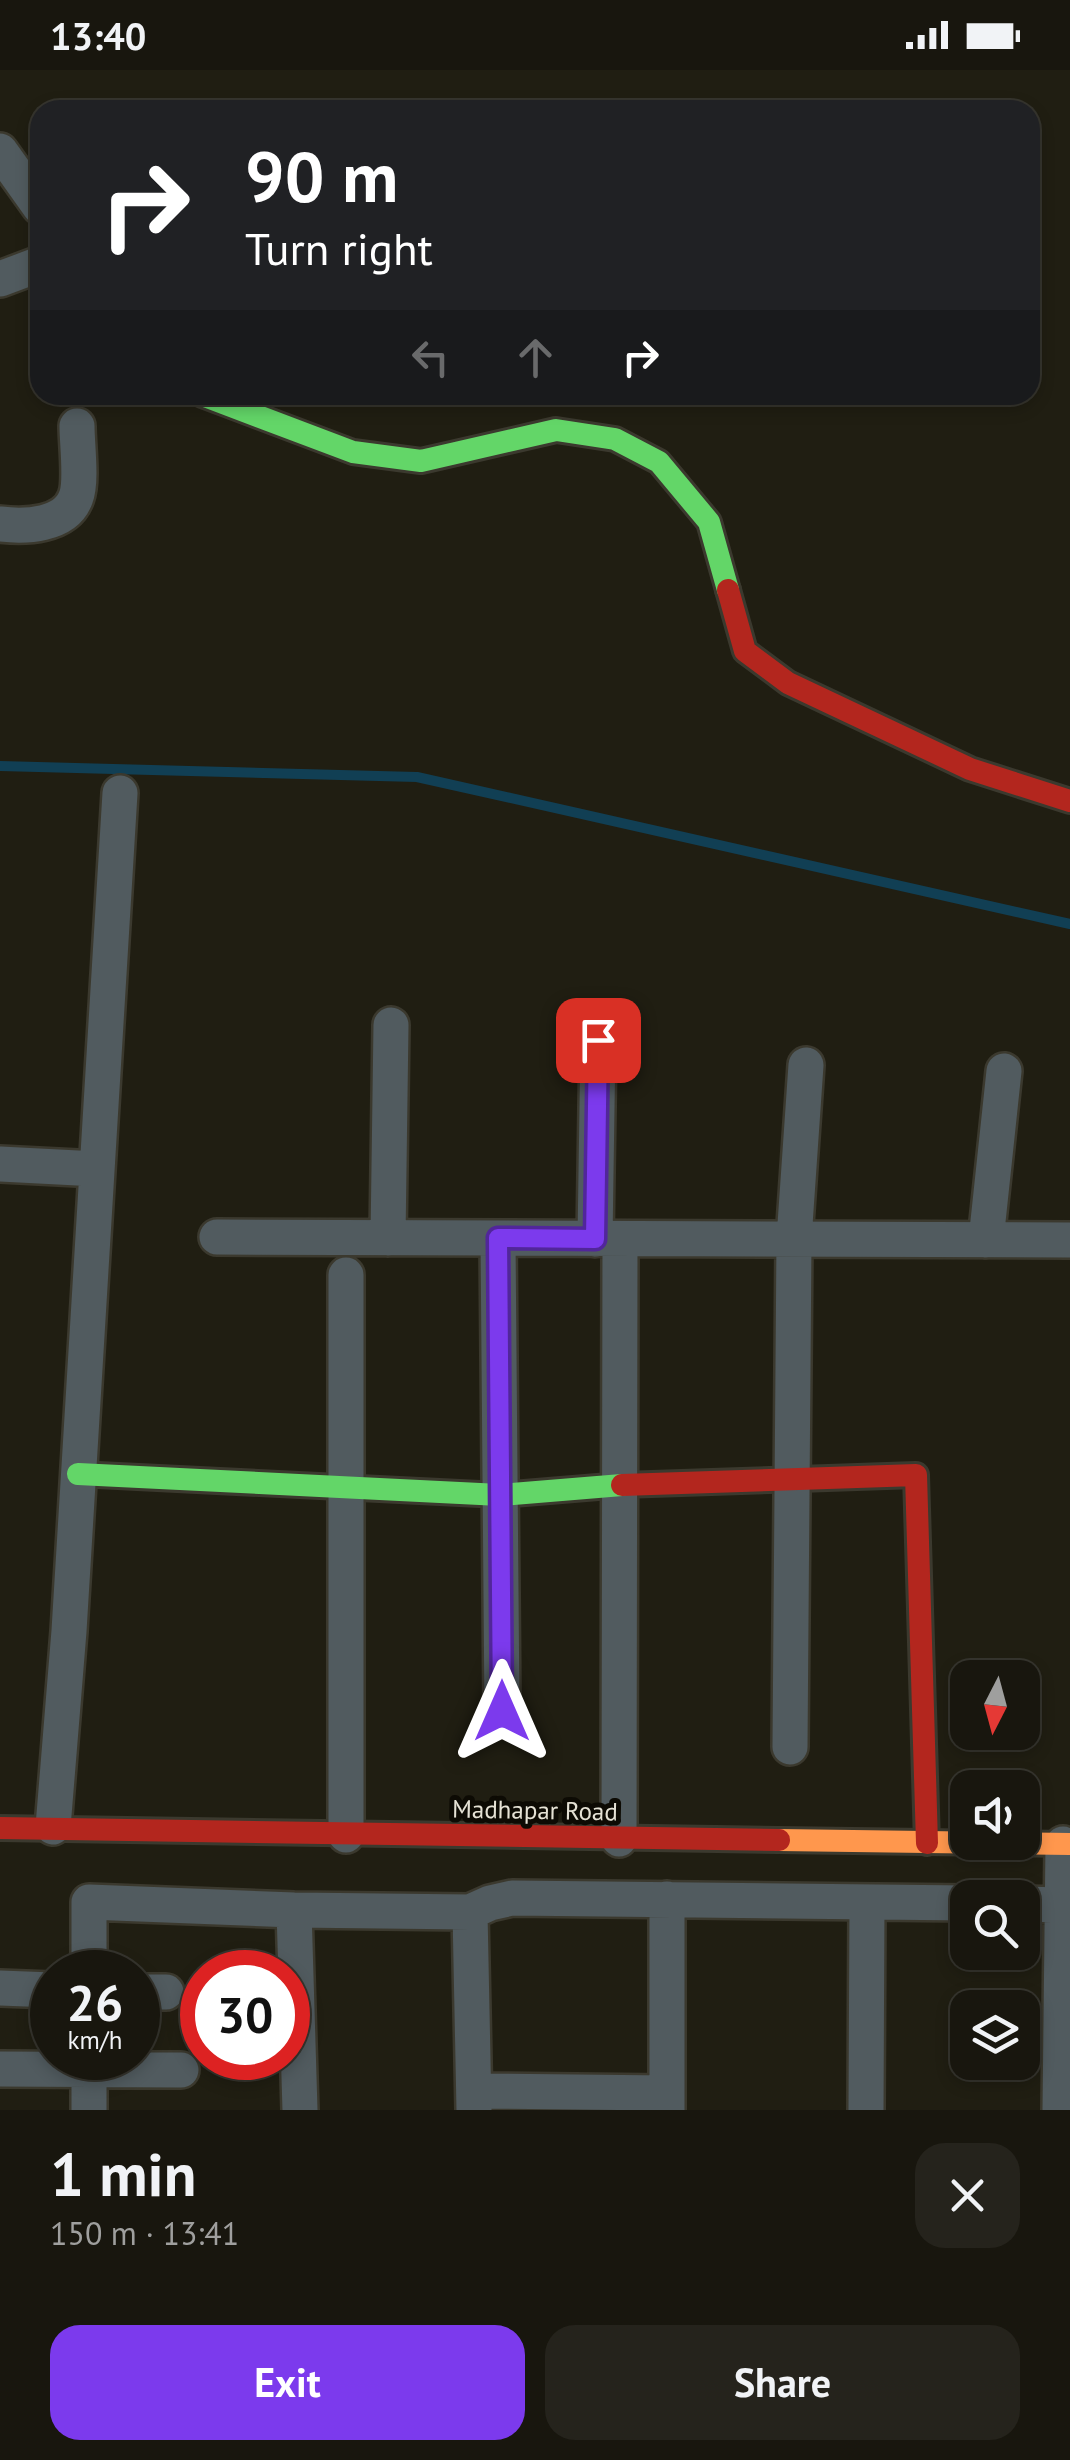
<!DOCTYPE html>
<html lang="en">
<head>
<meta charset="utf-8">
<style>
  body { margin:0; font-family:"PT Sans",sans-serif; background:#25231c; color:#f1f3f6; height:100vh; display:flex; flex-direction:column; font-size:38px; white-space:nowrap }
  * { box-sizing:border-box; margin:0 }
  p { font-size:32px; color:#9f9f9e }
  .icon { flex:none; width:55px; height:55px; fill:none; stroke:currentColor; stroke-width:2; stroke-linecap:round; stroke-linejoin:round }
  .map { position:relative; height:2040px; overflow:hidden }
  .drawer { display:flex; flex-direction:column; background:#18160e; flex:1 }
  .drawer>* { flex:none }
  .top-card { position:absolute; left:30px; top:30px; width:1010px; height:305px; border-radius:30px; box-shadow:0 5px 15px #0003,0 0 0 2px #36352e; background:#202124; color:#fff; overflow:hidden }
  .needle { width:65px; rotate:186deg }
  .tools { position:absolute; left:950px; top:1590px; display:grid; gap:20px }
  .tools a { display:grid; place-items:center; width:90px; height:90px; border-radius:20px; background:#18160e; box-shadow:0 5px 15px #0003,0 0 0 2px #36352e; font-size:50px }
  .speed { position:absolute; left:30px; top:1880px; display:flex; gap:20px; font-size:50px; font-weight:700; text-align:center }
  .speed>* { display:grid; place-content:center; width:130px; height:130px; border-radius:50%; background:#18160e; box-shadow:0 5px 15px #0003,0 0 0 2px #36352e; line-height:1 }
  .speed small { font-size:25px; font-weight:400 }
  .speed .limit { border:15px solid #d22; background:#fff; color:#111 }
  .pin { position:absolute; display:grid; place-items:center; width:85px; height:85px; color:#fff; margin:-42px; border-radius:20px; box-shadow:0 5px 15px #0006 }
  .me { position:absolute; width:110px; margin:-55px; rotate:0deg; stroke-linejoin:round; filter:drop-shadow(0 0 8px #0008) }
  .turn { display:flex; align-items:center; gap:35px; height:210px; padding:0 50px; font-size:45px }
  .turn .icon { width:130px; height:130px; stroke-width:2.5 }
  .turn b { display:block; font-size:70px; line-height:85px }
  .lanes { display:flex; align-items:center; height:95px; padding:0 50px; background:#0003; justify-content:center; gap:50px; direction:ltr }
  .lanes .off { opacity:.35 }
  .round { display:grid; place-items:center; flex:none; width:105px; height:105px; border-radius:30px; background:#25231c }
  .head { display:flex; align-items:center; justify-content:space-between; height:170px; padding:0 50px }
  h1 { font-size:60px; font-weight:700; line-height:75px }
  .cta { display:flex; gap:20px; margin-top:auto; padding:20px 50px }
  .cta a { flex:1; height:115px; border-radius:30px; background:#7c3aed; color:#fff; font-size:40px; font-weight:700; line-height:115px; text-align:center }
  .cta a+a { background:#25231c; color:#f1f3f6 }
  .status { display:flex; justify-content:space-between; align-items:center; height:70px; padding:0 50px; background:#18160e; direction:ltr }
  .status svg { height:28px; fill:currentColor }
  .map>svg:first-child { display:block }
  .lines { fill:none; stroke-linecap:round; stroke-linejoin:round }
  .stream { stroke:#113f54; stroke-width:10 }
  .street-casing { stroke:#3b392e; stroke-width:40 }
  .fast-casing { stroke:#3b392e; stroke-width:28 }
  .slow-casing { stroke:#3b392e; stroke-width:28 }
  .jam-casing { stroke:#3b392e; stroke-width:28 }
  .street { stroke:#515b5f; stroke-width:35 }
  .fast { stroke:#63d668; stroke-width:22 }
  .slow { stroke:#ff974d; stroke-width:22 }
  .jam { stroke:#b3261e; stroke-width:22 }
  .route-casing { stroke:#51269a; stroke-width:25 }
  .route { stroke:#7c3aed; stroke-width:18 }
  .labels { text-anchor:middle; stroke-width:10; stroke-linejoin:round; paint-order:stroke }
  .street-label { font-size:25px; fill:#e5e2d5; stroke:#0d0b04 }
</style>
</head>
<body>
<div class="status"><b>13:40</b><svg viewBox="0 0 49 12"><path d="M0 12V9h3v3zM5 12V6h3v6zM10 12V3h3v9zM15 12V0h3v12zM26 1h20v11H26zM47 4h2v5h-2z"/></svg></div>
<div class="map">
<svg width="1070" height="2040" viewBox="0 0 1070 2040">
  <rect width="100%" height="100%" fill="#201e12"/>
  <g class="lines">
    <path class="stream" d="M0,696L417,707L1070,854"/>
    <defs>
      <path id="street" d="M0,81L40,137
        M0,209L40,194
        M0,454C25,457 66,456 76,427C82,412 77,374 77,356
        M0,1094L97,1099
        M217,1167L1070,1170
        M388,1168L391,955
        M498,1168L502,1641
        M595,1169L598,971
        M986,1170L1004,1001
        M346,1205V1765
        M790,1677L794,1169L806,995
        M53,1757L69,1561L120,723
        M619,1769L620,1169
        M667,1829V2040
        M1022,1834L1062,1835
        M294,1840L300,2040
        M470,1842L474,2040
        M89,1902V1832L294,1840L470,1842L490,1833L512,1828L968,1833
        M0,1918L52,1920
        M138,1922H166
        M89,1988V2040
        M0,1999L181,2000
        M475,2021L667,2023
        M866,2040L867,1832
        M1060,2040L1063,1774"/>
      <path id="fast" d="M202,325L353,382L421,391L556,360L615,369L659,392L709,452L728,520
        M78,1404L500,1425L622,1415"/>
      <path id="slow" d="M779,1770L1070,1774"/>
      <path id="jam" d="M728,520L745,581L788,613L970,699L1070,731
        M622,1415L916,1405L927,1773
        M0,1758L779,1770"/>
    </defs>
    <use href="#street" class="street-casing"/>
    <use href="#fast" class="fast-casing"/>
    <use href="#slow" class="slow-casing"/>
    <use href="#jam" class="jam-casing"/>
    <use href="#street" class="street"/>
    <use href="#fast" class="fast"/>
    <use href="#slow" class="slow"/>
    <use href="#jam" class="jam"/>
  </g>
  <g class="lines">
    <defs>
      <path id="route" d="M502,1641L498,1168L595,1169L598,970"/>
    </defs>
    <use href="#route" class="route-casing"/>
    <use href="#route" class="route"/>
  </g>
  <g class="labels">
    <g class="street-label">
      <text transform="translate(535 1740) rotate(1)" y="9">Madhapar Road</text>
    </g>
  </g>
</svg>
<div class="tools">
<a><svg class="needle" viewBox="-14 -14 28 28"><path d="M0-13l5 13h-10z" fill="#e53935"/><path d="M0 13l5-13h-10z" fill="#9f9f9e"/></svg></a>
<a><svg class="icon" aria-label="sound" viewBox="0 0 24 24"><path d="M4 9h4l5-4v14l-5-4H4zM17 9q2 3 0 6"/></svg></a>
<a><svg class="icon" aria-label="search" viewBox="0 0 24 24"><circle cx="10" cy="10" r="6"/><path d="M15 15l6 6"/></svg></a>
<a><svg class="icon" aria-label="layers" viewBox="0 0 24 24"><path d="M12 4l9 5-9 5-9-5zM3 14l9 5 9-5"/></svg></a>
</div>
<div class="speed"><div>26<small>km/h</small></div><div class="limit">30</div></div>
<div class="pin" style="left:598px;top:970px;background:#d93025"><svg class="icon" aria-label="arrive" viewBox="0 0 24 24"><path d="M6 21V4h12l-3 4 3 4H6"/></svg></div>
<svg class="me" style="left:502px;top:1641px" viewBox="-20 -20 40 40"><path d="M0-17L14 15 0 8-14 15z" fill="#7c3aed" stroke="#fff" stroke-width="4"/></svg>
<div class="top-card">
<div class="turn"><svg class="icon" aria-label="right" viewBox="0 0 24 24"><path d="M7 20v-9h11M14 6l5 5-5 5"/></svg><div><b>90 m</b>Turn right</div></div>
<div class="lanes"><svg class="icon off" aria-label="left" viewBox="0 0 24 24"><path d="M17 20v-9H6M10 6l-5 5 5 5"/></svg><svg class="icon off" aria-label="ahead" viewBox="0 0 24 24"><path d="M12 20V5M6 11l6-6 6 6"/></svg><svg class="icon" aria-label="right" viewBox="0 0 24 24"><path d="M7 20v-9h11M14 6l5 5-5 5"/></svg></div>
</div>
</div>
<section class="drawer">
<div class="head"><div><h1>1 min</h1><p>150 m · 13:41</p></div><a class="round"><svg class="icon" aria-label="close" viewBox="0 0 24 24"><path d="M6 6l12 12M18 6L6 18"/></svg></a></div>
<div class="cta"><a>Exit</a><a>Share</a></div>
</section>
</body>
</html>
